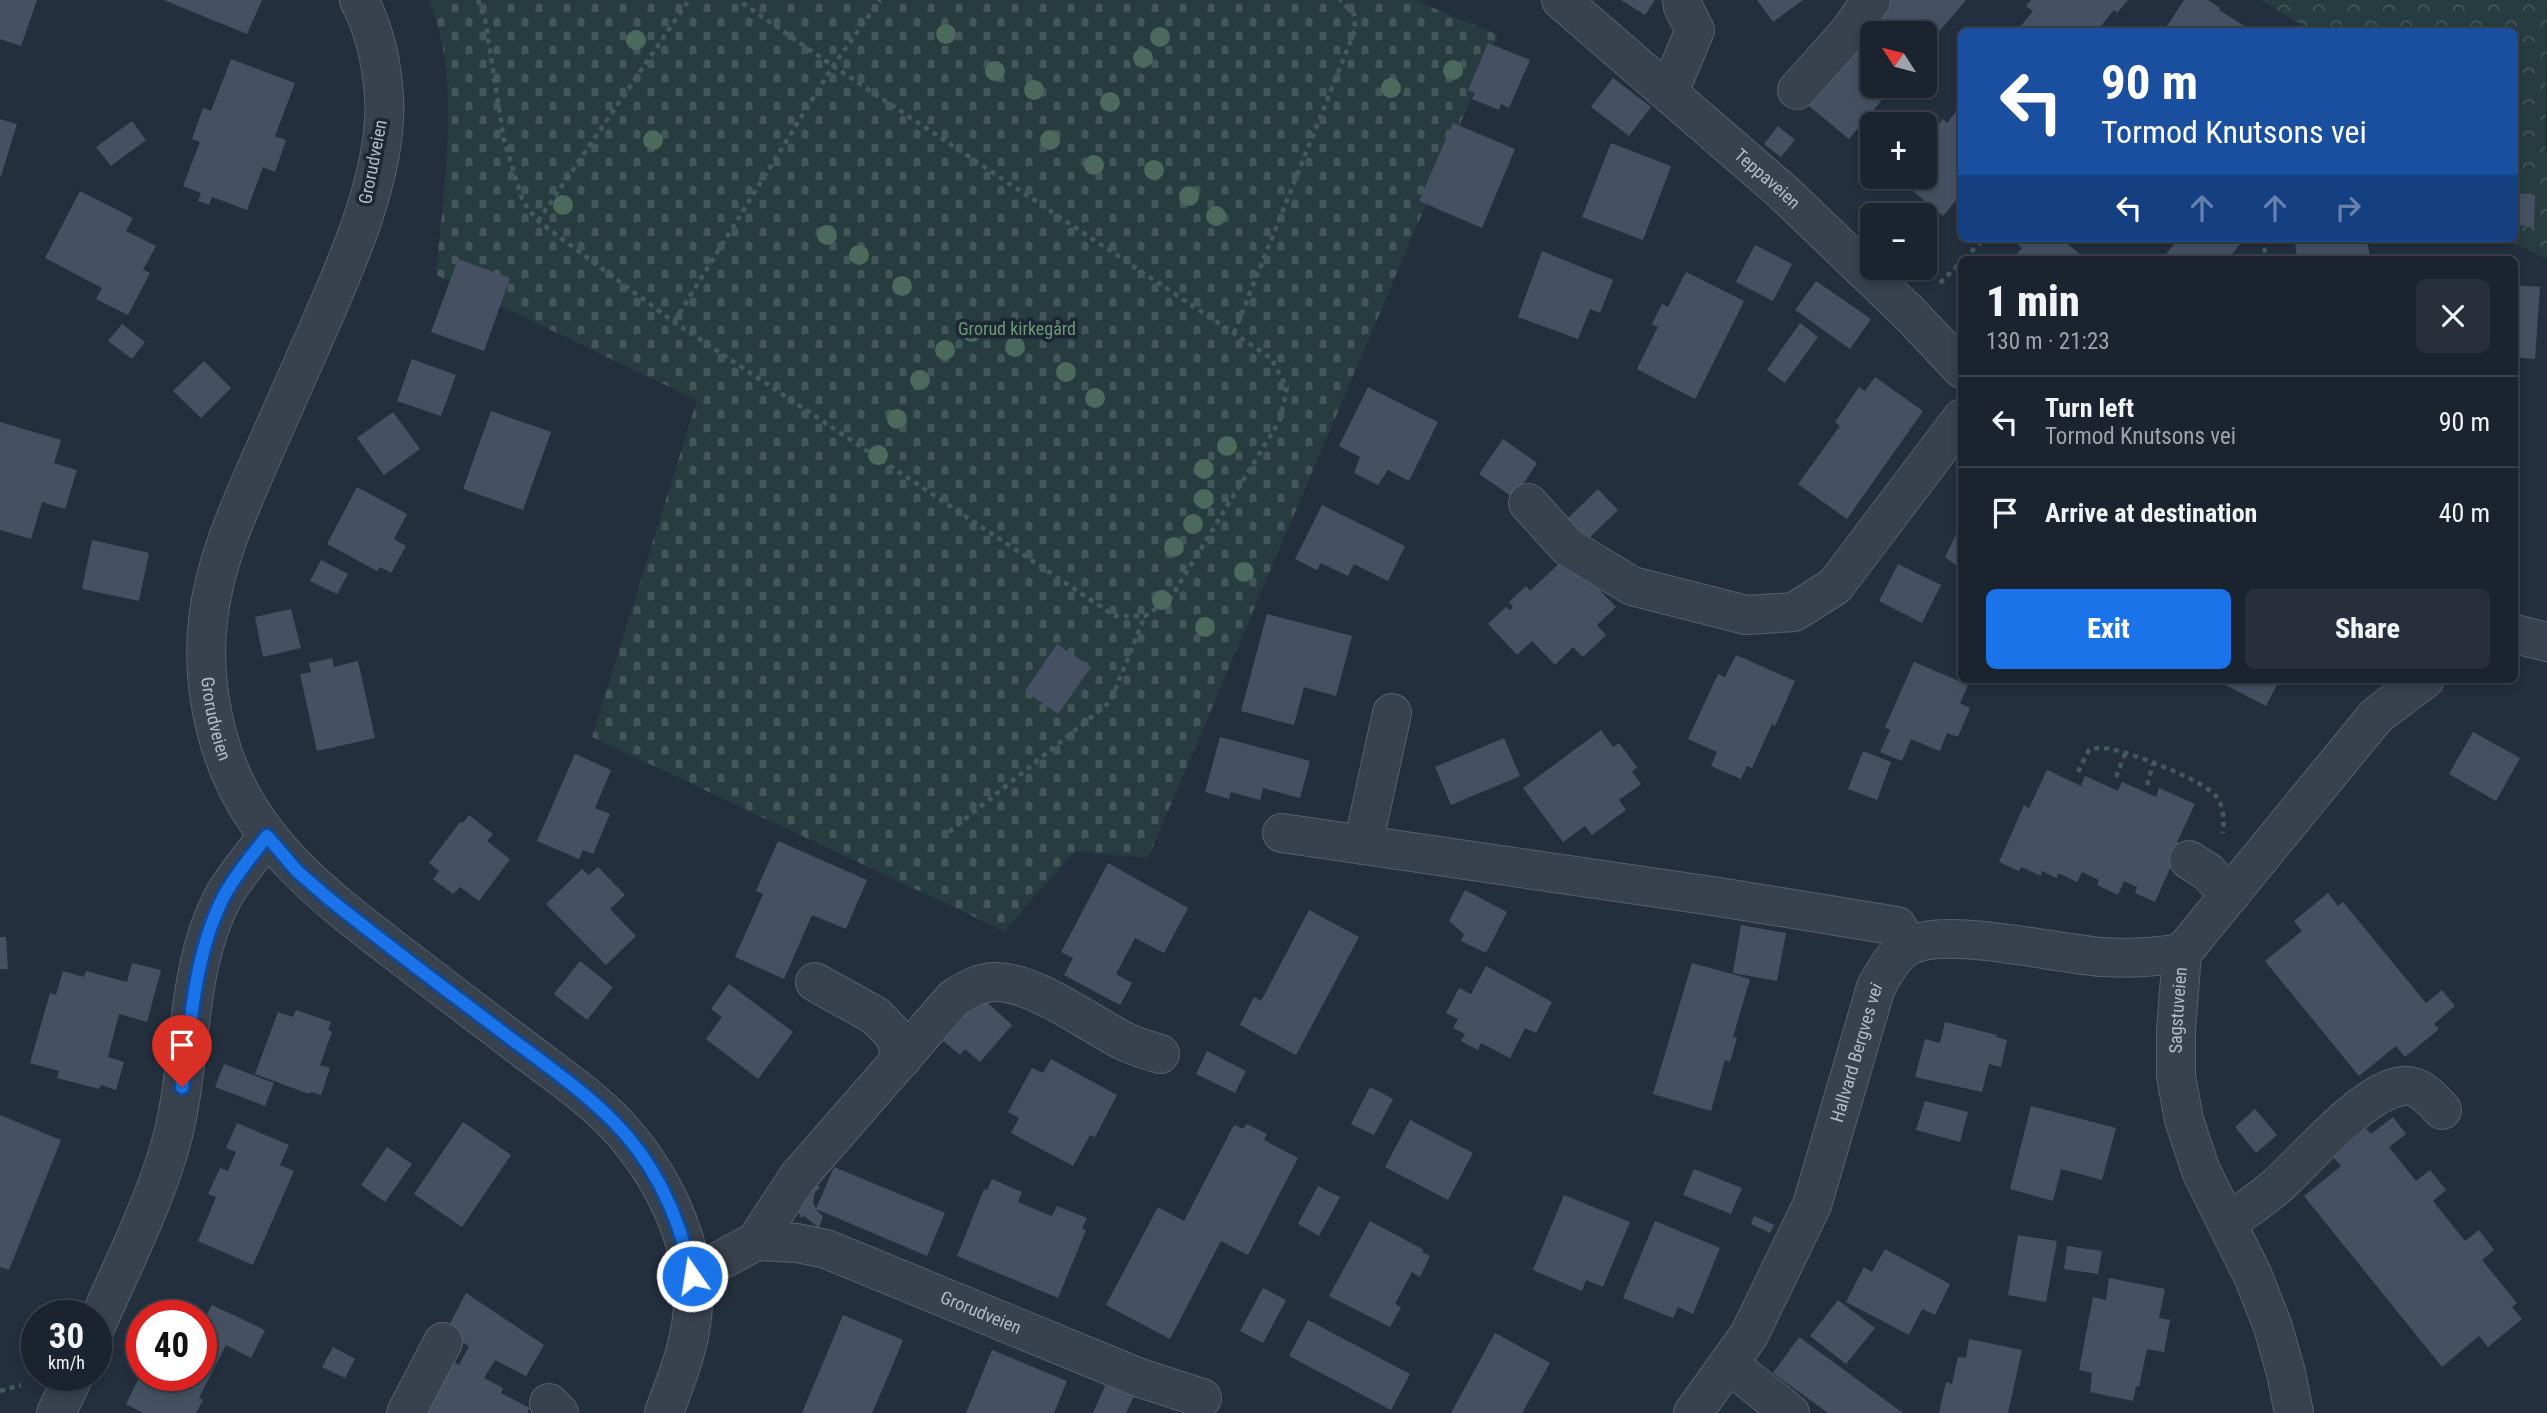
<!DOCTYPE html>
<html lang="en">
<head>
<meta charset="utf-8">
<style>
  body { margin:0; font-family:"Roboto Condensed",sans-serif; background:#282f3a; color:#f1f3f6; height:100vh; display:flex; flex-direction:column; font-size:26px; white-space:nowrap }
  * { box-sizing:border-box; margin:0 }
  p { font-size:23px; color:#a0a4aa }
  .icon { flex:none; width:38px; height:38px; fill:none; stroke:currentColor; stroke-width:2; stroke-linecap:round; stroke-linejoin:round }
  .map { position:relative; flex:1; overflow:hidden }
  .side { position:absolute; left:1958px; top:256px; width:560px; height:427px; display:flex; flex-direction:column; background:#1b232e; border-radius:10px; box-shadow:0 4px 10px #0003,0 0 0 2px #39404a }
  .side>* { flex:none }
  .hud { position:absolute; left:1958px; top:28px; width:560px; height:214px; border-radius:10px; box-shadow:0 4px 10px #0003,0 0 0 2px #39404a; background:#1a4fa0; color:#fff; overflow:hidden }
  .needle { width:46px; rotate:306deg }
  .tools { position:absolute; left:1860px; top:21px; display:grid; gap:14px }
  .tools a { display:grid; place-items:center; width:77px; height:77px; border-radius:10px; background:#1b232e; box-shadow:0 4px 10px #0003,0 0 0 2px #39404a; font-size:35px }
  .speed { position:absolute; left:21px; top:1300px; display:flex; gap:14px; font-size:35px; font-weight:700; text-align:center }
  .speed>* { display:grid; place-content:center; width:91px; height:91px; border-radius:50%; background:#1b232e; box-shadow:0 4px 10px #0003,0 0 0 2px #39404a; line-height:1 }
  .speed small { font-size:18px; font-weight:400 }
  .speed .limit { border:10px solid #d22; background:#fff; color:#111 }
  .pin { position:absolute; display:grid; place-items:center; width:60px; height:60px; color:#fff; margin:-72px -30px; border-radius:50% 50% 50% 0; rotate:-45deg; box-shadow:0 0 7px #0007 }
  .pin .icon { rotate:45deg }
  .me { position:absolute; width:77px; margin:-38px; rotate:347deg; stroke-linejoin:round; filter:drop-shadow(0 0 5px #0008) }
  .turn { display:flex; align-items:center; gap:24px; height:147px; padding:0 28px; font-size:32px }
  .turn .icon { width:91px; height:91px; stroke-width:2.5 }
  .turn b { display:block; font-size:49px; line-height:60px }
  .lanes { display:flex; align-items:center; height:66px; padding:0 28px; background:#0003; justify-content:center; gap:35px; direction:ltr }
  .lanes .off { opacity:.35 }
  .round { display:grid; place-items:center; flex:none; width:74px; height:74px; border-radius:10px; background:#282f3a }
  .overview { display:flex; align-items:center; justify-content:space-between; height:119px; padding:0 28px }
  h1 { font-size:42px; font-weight:800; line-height:52px }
  .action { display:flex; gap:14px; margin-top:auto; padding:14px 28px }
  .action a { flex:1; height:80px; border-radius:10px; background:#1a73e8; color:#fff; font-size:28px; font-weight:800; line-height:80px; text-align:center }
  .action a+a { background:#282f3a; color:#f1f3f6 }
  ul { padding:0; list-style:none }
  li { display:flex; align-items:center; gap:21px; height:91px; padding:0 28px; border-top:2px solid #39404a }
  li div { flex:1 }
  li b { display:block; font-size:26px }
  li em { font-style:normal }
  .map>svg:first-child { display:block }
  .forest { fill:url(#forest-crowns) }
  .cemetery { fill:url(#cemetery-stones) }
  .building { fill:#455162 }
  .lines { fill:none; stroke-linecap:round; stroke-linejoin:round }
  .minor-casing { stroke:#565f6c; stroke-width:40 }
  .path { stroke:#44595c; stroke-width:4.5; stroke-dasharray:5 5; stroke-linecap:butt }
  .minor { stroke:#38414e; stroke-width:38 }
  .tree { fill:#4b6a5d }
  .route-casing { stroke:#114b97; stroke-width:18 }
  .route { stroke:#1a73e8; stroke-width:12 }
  .labels { text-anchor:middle; stroke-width:7; stroke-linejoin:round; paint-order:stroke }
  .street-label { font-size:18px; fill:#b4bcc9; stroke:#1d2633 }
  .park-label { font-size:18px; fill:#6b9a76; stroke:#1d2633 }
</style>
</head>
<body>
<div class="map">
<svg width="2547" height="1413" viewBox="0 0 2547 1413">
  <defs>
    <pattern id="forest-crowns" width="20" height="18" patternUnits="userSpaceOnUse" patternTransform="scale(1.75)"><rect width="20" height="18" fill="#263c3f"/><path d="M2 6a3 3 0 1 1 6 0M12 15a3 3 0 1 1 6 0" fill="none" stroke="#435659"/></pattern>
    <pattern id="cemetery-stones" width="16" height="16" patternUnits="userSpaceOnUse" patternTransform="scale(1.75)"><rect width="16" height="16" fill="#263c3f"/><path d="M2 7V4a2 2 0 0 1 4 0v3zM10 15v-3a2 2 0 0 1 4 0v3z" fill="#435659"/></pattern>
  </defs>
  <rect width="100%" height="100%" fill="#242f3e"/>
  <path class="forest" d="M2261,0H2547L2545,148L2547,151V259L2503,238H2515V32L2312,31Z"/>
  <path class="cemetery" d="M429,0H1414L1498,35L1148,858L1075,851L1004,931L592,737L697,400L436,275C443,190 463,81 429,0Z"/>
  <path class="building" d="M0,0H37L21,46L0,39Z
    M164,0H262L247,34Z
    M1621,0H1655L1645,15Z
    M1757,0H1803L1773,22Z
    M1888,0H1966L1925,48V33H1872V86H1887L1891,89L1849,139L1803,101Z
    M2031,0H2128L2117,13L2114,10L2096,32H2016L2033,11L2026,6Z
    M2184,0H2208L2220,8L2219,10L2254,32H2163Z
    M1488,43L1530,60L1509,108L1501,104L1499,110L1472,99L1475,93L1468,90Z
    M231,59L295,83L275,136L286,140L275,172L263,167L247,210L212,197L209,205L198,201L201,193L183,186L200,142L192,139L203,108L211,111Z
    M1613,78L1651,107L1629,136L1591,107Z
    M1962,97V193L1943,216L1896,177H1925V141L1943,119L1947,123L1959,108L1955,105Z
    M0,119L17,124L1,176H0Z
    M132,121L146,140L111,166L96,147Z
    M1453,123L1515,149L1482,228L1419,201Z
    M1778,126L1795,140L1781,157L1764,144Z
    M1611,143L1671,166L1643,240L1582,217Z
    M80,191L133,218L126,231L156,246L143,270L150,273L128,315L96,299L102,288L45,258Z
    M2515,193L2535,195L2534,226L2515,225Z
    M2020,238H2060L2086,259H2013L2022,248L2016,243Z
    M2179,238H2245L2228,259H2162Z
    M2307,238H2367L2370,259H2297L2295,243L2308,241Z
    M1755,245L1792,264L1773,301L1736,282Z
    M1542,251L1613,280L1600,313L1590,309L1578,339L1518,317Z
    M458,259L510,278L484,351L431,332Z
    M1686,272L1744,301L1695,399L1637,369L1658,327L1652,324L1662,304L1668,307Z
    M1816,281L1871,319L1850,349L1795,310Z
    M2515,285L2540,287L2535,359L2515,357Z
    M1800,323L1818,337L1785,383L1767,370Z
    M122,324L145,342L132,359L108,341Z
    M412,359L456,375L441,416L397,401Z
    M204,361L231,388L201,418L173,391Z
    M1875,377L1923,411L1847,519L1798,484L1840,426L1835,422L1859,387L1865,391Z
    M1368,387L1438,422L1409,481L1388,470L1378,485L1354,473L1360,457L1339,446Z
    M491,411L551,432L523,510L463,489Z
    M393,412L420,449L384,475L357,438Z
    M0,422L61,440L54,463L77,470L65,509L42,502L31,539L0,530Z
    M1503,439L1537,463L1514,498L1479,474Z
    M357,487L407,514L394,539L406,546L391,573L380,567L377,571L327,544Z
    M1598,489L1618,510L1588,539L1568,518Z
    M1322,505L1405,546L1388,581L1354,564L1348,576L1321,563L1317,570L1295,559Z
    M1962,523V569L1945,557Z
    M92,540L149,553L139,601L82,589Z
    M1567,556L1616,607L1597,625L1606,635L1583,657L1573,647L1555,665L1532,641L1517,655L1488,624L1506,607L1510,610L1513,607L1509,602L1526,586L1530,591Z
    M321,560L348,574L337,594L310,581Z
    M1898,564L1941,585L1922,623L1879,601Z
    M291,609L301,648L263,657L255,617Z
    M1267,614L1352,636L1336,696L1304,687L1294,725L1241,711Z
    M1057,644L1091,667L1058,714L1025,691Z
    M1736,655L1795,681L1775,726L1772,724L1752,768L1747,766L1741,779L1711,766L1717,752L1688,739L1718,674L1725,677Z
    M332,658L334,667L358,661L375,738L317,751L300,674L311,672L309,663Z
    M1914,662L1968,685L1960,703L1970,708L1958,737L1947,733L1940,751L1911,739L1902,761L1880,752L1890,730L1885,727Z
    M2214,679H2280L2266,706Z
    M1601,730L1613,747L1619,743L1637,767L1632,772L1641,784L1619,800L1626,810L1592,835L1585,826L1563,842L1523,788Z
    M2473,732L2520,758L2496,801L2449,774Z
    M1220,737L1310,761L1300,798L1263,788L1260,800L1231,792L1229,799L1205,792Z
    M1504,738L1520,776L1451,805L1435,767Z
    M1863,751L1891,762L1877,800L1848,789Z
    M575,754L611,770L595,808L610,814L593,854L583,850L579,859L537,841Z
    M2047,770L2081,786L2085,776L2118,791L2122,782L2156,797L2159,788L2195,804L2177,842L2181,844L2155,902L2135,893L2137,887L2124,881L2118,895L2097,885L2099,880L2082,872L2077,882L2058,873L2057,878L2042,871L2041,876L2021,867L2019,871L1999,862L2024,805L2029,808Z
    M469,815L493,834L487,841L510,859L479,901L460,887L453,894L433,879L439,871L429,863L460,822L463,823Z
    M778,841L867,880L846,929L812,915L784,979L735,957L763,894L756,891Z
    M1108,863L1188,908L1164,953L1135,938L1116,974L1132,983L1120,1005L1064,975L1073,958L1061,952Z
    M598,867L625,895L610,909L636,936L606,965L546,904L582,869L589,875Z
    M1465,890L1507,912L1486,953L1461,941L1464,934L1449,921Z
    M2328,893L2338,906L2343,902L2426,1003L2442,990L2455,1006L2434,1024L2439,1029L2405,1057L2396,1046L2359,1076L2265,961L2302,931L2294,921Z
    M1309,910L1359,937L1296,1055L1240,1025L1254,997L1261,1001Z
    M1741,925L1786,933L1777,981L1733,973Z
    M0,937H6L8,969H0Z
    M580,961L613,987L587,1020L554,994Z
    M132,963L161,970L147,1022L119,1014L108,1057L124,1062L116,1090L101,1085L99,1089L57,1078L59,1071L30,1063L50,993L56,995L63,971L84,977L86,971L127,982Z
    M1692,963L1750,979L1733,1037L1737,1038L1730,1062L1725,1060L1711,1111L1653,1094Z
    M1486,966L1552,1002L1536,1033L1525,1028L1510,1058L1481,1043L1478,1050L1461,1041L1465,1034L1453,1028L1458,1019L1446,1013L1459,988L1471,994Z
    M729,984L793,1032L758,1079L706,1039L722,1017L711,1009Z
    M979,995L1012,1025L980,1062L965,1049L960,1055L941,1039Z
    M296,1010L331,1022L328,1030L332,1032L320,1065L330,1068L321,1095L311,1092L309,1094L255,1074L278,1012L293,1017Z
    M1945,1022L1997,1035L1996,1037L2007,1040L2001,1067L1989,1064L1982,1092L1915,1077L1925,1039L1940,1043Z
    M1207,1051L1246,1071L1235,1093L1196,1074Z
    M1051,1059L1117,1095L1095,1137L1090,1135L1073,1166L1011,1133L1019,1118L1008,1112L1032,1068L1043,1073Z
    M224,1064L274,1083L265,1106L215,1087Z
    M1370,1087L1393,1099L1374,1135L1351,1124Z
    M1925,1101L1968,1112L1960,1142L1916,1130Z
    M2031,1106L2116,1128L2102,1180L2061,1169L2053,1201L2010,1189Z
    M2255,1109L2277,1135L2256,1153L2235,1127Z
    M0,1115L61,1140L9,1270L0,1267Z
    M2393,1117L2406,1134L2389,1147L2416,1181L2430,1170L2446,1190L2433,1201L2465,1241L2479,1230L2494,1250L2482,1260L2517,1303L2512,1307L2522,1319L2488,1347L2479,1336L2442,1367L2304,1196L2341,1166L2333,1157L2366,1128L2371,1134Z
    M1410,1120L1473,1153L1448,1200L1385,1167Z
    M463,1122L511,1155L462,1227L414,1194Z
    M237,1123L289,1145L280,1165L294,1171L253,1265L198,1241L216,1197L208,1194L220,1168L228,1171L236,1152L226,1148Z
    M1247,1124L1267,1134L1264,1140L1298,1158L1248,1255L1221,1241L1170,1339L1106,1305L1158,1207L1184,1221L1234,1125L1243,1129Z
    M387,1147L412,1164L385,1202L361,1185Z
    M834,1167L945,1213L927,1256L816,1209Z
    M1694,1169L1742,1188L1731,1214L1683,1195Z
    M812,1176L820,1188L815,1192L813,1203L818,1212L823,1216L819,1228L804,1216L801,1218L796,1206Z
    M992,1179L1022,1192L1018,1202L1039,1211L1052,1216L1057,1206L1087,1218L1082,1229L1086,1230L1058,1298L957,1256L984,1189L987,1190Z
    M1318,1186L1340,1197L1319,1236L1298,1224Z
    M1564,1195L1630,1222L1603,1287L1586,1280L1582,1291L1533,1270Z
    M1754,1216L1774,1225L1770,1233L1751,1224Z
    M1370,1221L1424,1250L1422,1252L1430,1256L1420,1277L1412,1272L1395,1304L1401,1307L1390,1327L1329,1296Z
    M1655,1221L1720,1248L1693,1314L1678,1307L1673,1318L1623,1298Z
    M2018,1235L2057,1241L2046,1302L2008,1295Z
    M2067,1246L2102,1251L2098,1274L2064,1269Z
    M1885,1249L1950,1284L1935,1315L1922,1309L1909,1335L1846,1302L1864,1267L1872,1272Z
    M2109,1278L2165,1289L2159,1318L2170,1320L2164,1352L2147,1349L2139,1387L2136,1386L2133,1401L2090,1392L2092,1373L2079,1370L2093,1297L2106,1300Z
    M1263,1288L1286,1300L1263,1343L1240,1331Z
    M466,1293L544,1345L526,1376L495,1360L484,1378L503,1388L501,1393L530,1408L527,1413H420L449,1359L459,1365L469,1346L445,1333Z
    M1838,1300L1875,1328L1846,1364L1810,1336Z
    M212,1305L265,1330L251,1358L226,1345L199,1398L203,1400L196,1413H143L126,1404L140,1376H201V1325Z
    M843,1315L903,1340L883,1388L872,1413H802Z
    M1308,1320L1410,1374L1391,1410L1289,1356Z
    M1495,1333L1550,1363L1522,1413H1451Z
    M1799,1337L1903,1413H1828L1773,1373Z
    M1969,1339L2022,1350L2008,1413H1939L1946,1382L1952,1384L1958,1357L1966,1358Z
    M333,1347L355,1359L345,1378L322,1367Z
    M992,1350L1067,1381L1054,1413H966Z
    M1109,1377L1137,1390L1126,1413H1093Z"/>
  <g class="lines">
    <defs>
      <g id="minor">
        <path id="s1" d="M359,0C374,29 382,64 384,96C389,171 346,266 316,334C297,377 278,420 259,463C237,513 214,565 208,620C202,670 211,728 231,774C265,853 333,903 399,954C441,986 483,1018 525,1050C555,1073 588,1095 615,1123C659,1170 694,1236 693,1301C693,1340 677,1377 664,1413"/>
        <path id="s2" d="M1561,0L1784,193L1909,313L1962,369"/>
        <path d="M1797,90L1849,32L1871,0"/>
        <path d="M1669,92L1695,30L1683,7L1682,0"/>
        <path d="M1528,503L1568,547L1632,586L1746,615L1794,612L1835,586L1962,418"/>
        <path d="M2515,634L2547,642"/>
        <path d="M1282,833L1719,897L1897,926L1907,946"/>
        <path d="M1363,845L1392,713"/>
        <path d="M2189,860L2208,872L2230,895"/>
        <path d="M815,982L876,1016L894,1035L902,1059"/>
        <path d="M2227,1223C2244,1211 2262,1199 2278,1185C2308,1158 2364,1090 2403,1086C2419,1084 2432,1099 2442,1110"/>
        <path id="s3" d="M756,1241L797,1243L826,1249L1140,1378L1202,1398"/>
        <path d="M692,1276L756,1241L798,1177L954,998C967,990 978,983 993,982C1032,980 1090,1024 1124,1041C1135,1047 1148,1050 1160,1054"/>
        <path d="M96,1326C121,1269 150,1212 168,1153C194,1070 182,975 223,897C235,876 253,856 267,836"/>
        <path d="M1730,1365L1790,1413"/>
        <path d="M549,1403L559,1413"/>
        <path d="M56,1413L74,1376"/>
        <path d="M406,1413L443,1342"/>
        <path id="s4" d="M1693,1413L1749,1335L1812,1205L1876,987C1884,973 1894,953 1909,946C1946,926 2056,954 2102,957C2129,959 2155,957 2182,953"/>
        <path id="s5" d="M2294,1413L2286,1373L2273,1327L2253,1276L2201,1171L2184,1120L2176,1076V1030L2182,953L2376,716L2425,679"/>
      </g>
    </defs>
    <use href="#minor" class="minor-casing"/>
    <path class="path" d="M478,0L485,19L504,140L523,202L538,221L674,322L1115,616H1145L1170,599L1280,420L1287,388L1271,358L833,66L738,0
      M538,221L689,0
      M2263,238L2266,259
      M1964,259L1985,238
      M1940,283L1962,261
      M674,322L833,66L880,0
      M1234,333L1355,30L1354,14L1340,0
      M2078,772L2089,750C2093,749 2096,748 2100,748C2120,747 2204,780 2216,796C2224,806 2224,821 2223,833
      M2116,777L2125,754
      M2147,785L2153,764
      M949,832L1110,702L1145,616
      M0,1391L21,1385"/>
    <use href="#minor" class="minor"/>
  </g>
  <g class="tree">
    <circle cx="946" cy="34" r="10"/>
    <circle cx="1160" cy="37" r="10"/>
    <circle cx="636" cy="40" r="10"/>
    <circle cx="1143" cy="58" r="10"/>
    <circle cx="1453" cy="70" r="10"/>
    <circle cx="995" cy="71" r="10"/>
    <circle cx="1391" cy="88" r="10"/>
    <circle cx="1034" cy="90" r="10"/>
    <circle cx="1110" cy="102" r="10"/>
    <circle cx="653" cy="140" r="10"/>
    <circle cx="1050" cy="140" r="10"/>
    <circle cx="1094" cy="165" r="10"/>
    <circle cx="1154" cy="170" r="10"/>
    <circle cx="1189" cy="196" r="10"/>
    <circle cx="563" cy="205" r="10"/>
    <circle cx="1216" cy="216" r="10"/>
    <circle cx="827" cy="235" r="10"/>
    <circle cx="859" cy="255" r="10"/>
    <circle cx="902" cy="286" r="10"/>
    <circle cx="972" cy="332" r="10"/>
    <circle cx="1015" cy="347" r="10"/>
    <circle cx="945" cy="350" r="10"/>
    <circle cx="1066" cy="372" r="10"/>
    <circle cx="920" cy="380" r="10"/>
    <circle cx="1095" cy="398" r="10"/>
    <circle cx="897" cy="419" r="10"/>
    <circle cx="1227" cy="446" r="10"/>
    <circle cx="878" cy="455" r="10"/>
    <circle cx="1204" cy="469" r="10"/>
    <circle cx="1204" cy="499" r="10"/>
    <circle cx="1193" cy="524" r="10"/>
    <circle cx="1174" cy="547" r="10"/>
    <circle cx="1244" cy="572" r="10"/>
    <circle cx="1162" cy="600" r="10"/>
    <circle cx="1205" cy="627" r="10"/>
  </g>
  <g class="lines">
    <defs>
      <path id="route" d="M182,1087C191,1024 194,955 223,898C234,876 252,856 267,836L297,871L328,898C382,941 437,983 493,1025C533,1056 577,1085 613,1121C655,1163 680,1219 692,1276"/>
    </defs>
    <use href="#route" class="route-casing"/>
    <use href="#route" class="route"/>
  </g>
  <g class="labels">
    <g class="street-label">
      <text transform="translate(373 162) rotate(-79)" y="6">Grorudveien</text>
      <text dy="6" stroke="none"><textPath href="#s2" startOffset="273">Teppaveien</textPath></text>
      <text dy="6" stroke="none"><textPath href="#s1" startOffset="756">Grorudveien</textPath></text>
      <text dy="6" stroke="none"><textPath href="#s5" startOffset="425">Sagstuveien</textPath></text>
      <text dy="6" stroke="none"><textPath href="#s4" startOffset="399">Hallvard Bergves vei</textPath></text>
      <text dy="6" stroke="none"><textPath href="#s3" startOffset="238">Grorudveien</textPath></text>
    </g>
    <g class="park-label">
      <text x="1017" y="335">Grorud kirkegård</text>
    </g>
  </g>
</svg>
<div class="tools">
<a><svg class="needle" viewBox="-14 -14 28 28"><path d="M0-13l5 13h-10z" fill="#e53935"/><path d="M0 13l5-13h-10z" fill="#a0a4aa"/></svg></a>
<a>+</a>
<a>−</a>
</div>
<div class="speed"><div>30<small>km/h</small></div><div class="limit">40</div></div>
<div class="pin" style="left:182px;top:1087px;background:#d93025"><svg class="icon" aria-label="arrive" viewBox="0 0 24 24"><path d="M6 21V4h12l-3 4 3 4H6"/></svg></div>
<svg class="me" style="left:692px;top:1276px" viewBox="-20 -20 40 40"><circle r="17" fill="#1a73e8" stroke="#fff" stroke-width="3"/><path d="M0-11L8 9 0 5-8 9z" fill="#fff"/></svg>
<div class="hud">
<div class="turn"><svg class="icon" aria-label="left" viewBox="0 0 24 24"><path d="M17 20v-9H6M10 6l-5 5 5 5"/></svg><div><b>90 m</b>Tormod Knutsons vei</div></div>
<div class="lanes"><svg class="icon" aria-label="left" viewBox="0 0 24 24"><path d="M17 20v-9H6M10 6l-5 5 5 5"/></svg><svg class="icon off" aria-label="ahead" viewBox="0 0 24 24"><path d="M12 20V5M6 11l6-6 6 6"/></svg><svg class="icon off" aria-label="ahead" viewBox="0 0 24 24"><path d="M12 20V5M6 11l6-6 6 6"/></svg><svg class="icon off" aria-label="right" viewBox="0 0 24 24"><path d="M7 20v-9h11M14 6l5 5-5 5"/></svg></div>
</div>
<section class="side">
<div class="overview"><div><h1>1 min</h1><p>130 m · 21:23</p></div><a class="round"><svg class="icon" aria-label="close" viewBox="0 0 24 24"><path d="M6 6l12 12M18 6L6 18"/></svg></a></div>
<ul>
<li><svg class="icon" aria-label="left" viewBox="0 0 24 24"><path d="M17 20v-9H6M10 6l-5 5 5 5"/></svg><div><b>Turn left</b><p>Tormod Knutsons vei</p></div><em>90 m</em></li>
<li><svg class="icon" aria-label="arrive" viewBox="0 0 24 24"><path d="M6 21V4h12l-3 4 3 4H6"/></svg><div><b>Arrive at destination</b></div><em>40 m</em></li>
</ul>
<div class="action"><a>Exit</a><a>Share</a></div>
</section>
</div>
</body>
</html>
